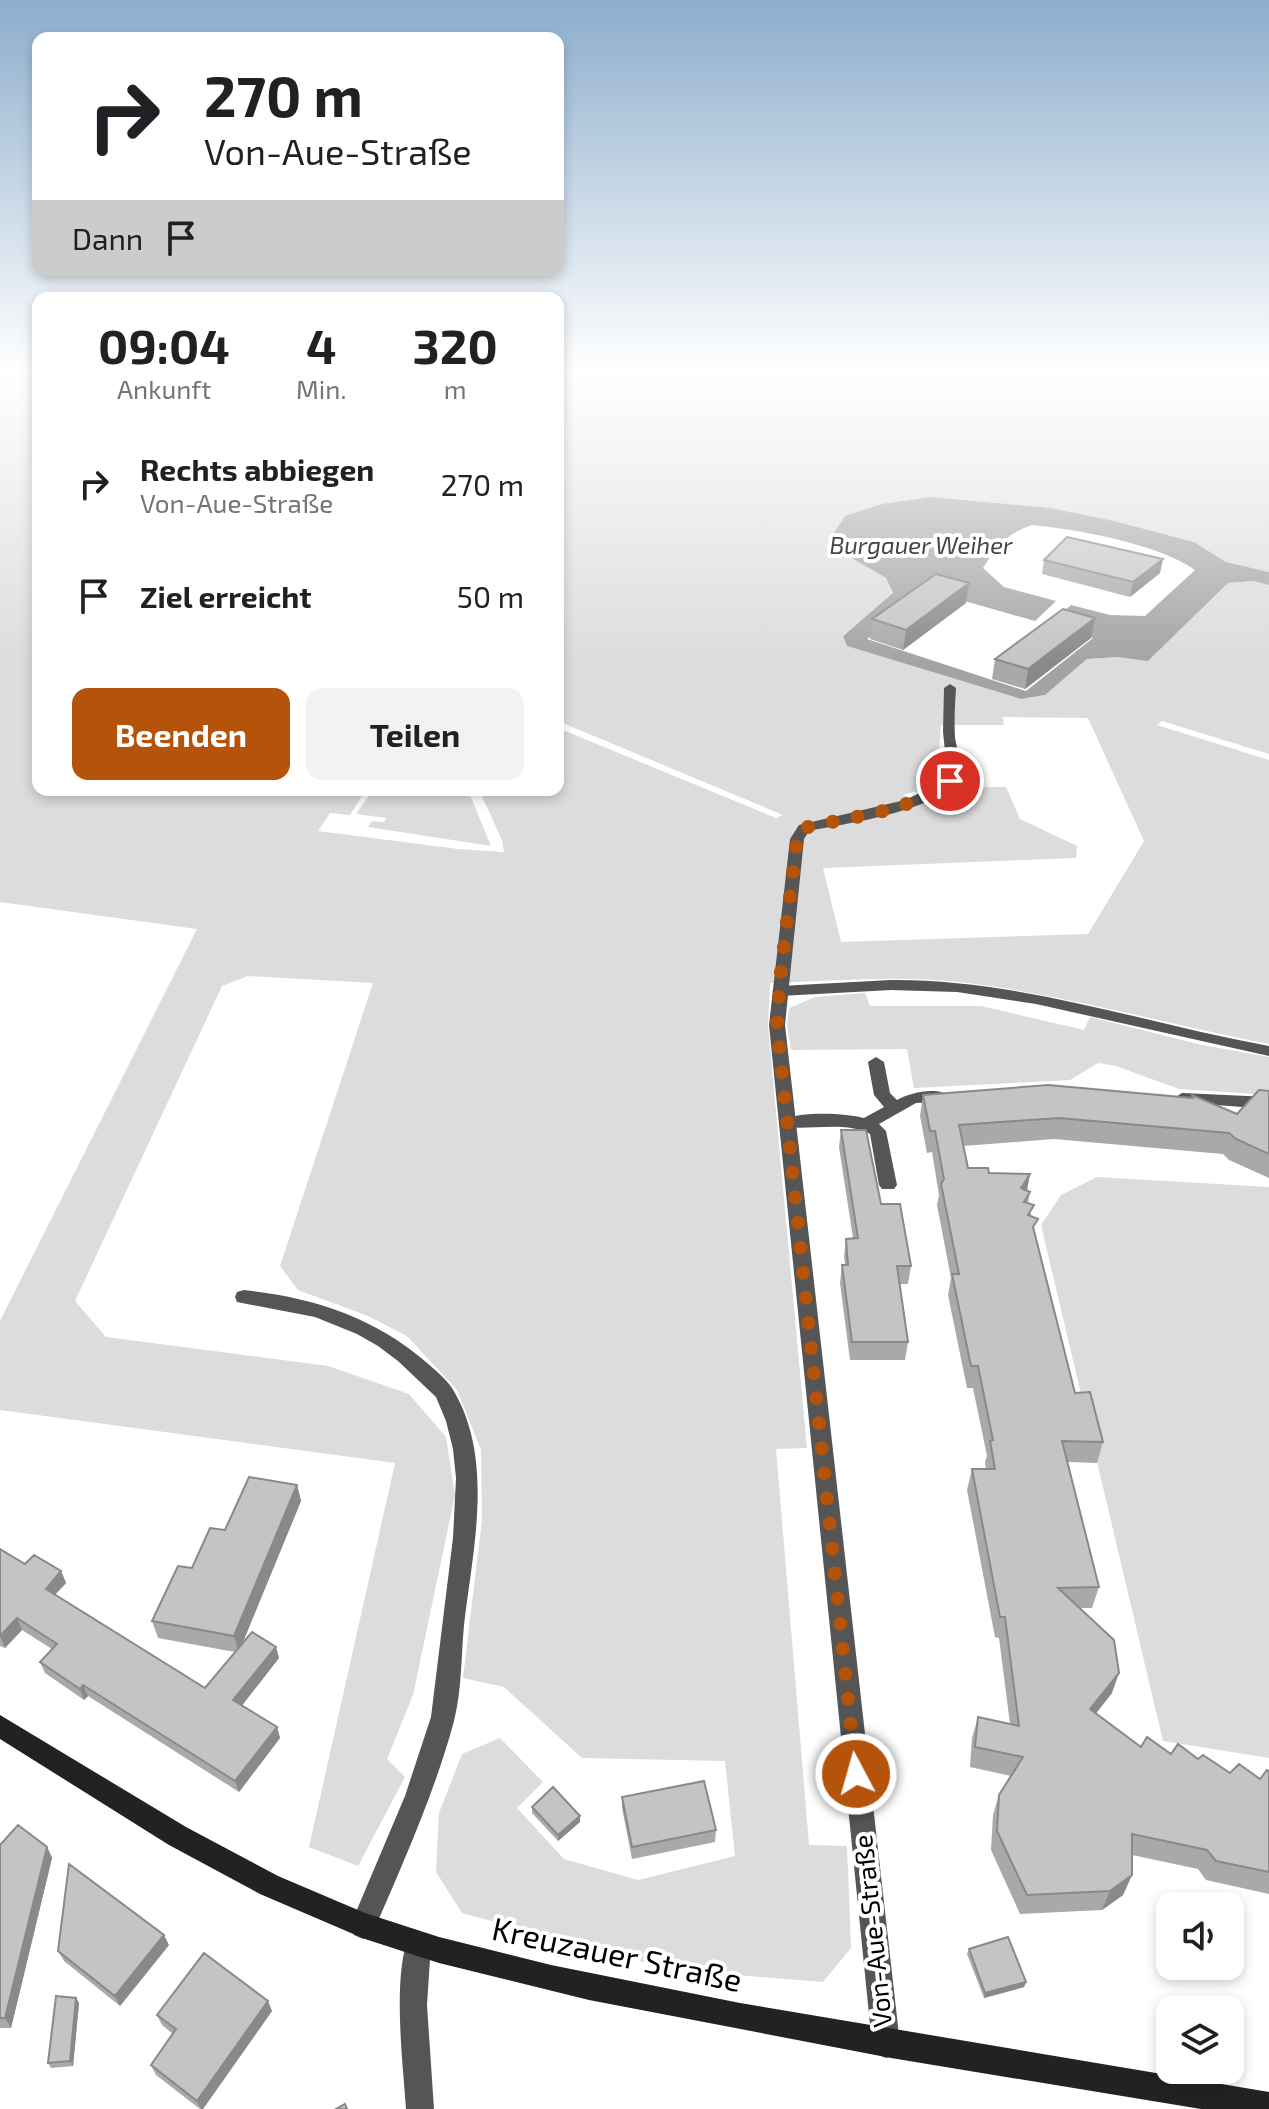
<!DOCTYPE html>
<html lang="de">
<head>
<meta charset="utf-8">
<style>
  body { margin:0; font-family:"Exo 2",sans-serif; background:#f2f2f2; color:#202124; height:100vh; display:flex; flex-direction:column; font-size:30px; white-space:nowrap }
  * { box-sizing:border-box; margin:0 }
  p { font-size:26px; color:#757577 }
  .icon { flex:none; width:44px; height:44px; fill:none; stroke:currentColor; stroke-width:2; stroke-linecap:round; stroke-linejoin:round }
  .map { position:relative; flex:1; overflow:hidden }
  .details { position:absolute; left:32px; top:292px; width:532px; height:504px; display:flex; flex-direction:column; background:#fff; border-radius:16px; box-shadow:0 4px 12px #0003 }
  .details>* { flex:none }
  .hud { position:absolute; left:32px; top:32px; width:532px; height:244px; border-radius:16px; box-shadow:0 4px 12px #0003; background:#fff; color:#202124; overflow:hidden }
  .fabs { position:absolute; left:1156px; top:1892px; display:grid; gap:16px }
  .fabs a { display:grid; place-items:center; width:88px; height:88px; border-radius:16px; background:#fff; box-shadow:0 4px 12px #0003; font-size:40px }
  .pin { position:absolute; display:grid; place-items:center; width:68px; height:68px; color:#fff; margin:-34px; border:4px solid #fff; border-radius:50%; box-shadow:0 2px 8px #0007 }
  .me { position:absolute; width:88px; margin:-44px; rotate:354deg; stroke-linejoin:round; filter:drop-shadow(0 0 6px #0008) }
  .turn { display:flex; align-items:center; gap:28px; height:168px; padding:0 40px; font-size:36px }
  .turn .icon { width:104px; height:104px; stroke-width:2.5 }
  .turn b { display:block; font-size:56px; line-height:68px }
  .then { display:flex; align-items:center; height:76px; padding:0 40px; background:#0003; gap:16px; font-size:30px }
  .eta { display:flex; justify-content:space-evenly; align-items:center; height:136px; text-align:center }
  .eta b { font-size:48px; font-weight:700; line-height:56px }
  .primary-button { display:flex; gap:16px; margin-top:auto; padding:16px 40px }
  .primary-button a { flex:1; height:92px; border-radius:16px; background:#b45309; color:#fff; font-size:32px; font-weight:700; line-height:92px; text-align:center }
  .primary-button a+a { background:#f2f2f2; color:#202124 }
  ul { padding:0; list-style:none }
  li { display:flex; align-items:center; gap:24px; height:112px; padding:0 40px }
  li div { flex:1 }
  li b { display:block; font-size:30px }
  li em { font-style:normal }
  .map>svg:first-child { display:block }
  .green { fill:#dcdcdc; fill-rule:evenodd }
  .water { fill:#a3a3a3; fill-rule:evenodd }
  .lines { fill:none; stroke-linecap:round; stroke-linejoin:round }
  .lane { fill:#555; fill-rule:evenodd }
  .street { fill:#555; fill-rule:evenodd }
  .secondary { fill:#222; fill-rule:evenodd }
  .wall { fill:#a9a9a9 }
  .shaded-wall { fill:#898989 }
  .building { fill:#c4c4c4; stroke:#898989; stroke-width:2 }
  .route { stroke:#b45309; stroke-width:14; stroke-dasharray:0 25.2 }
  .labels { text-anchor:middle; stroke-width:8; stroke-linejoin:round; paint-order:stroke }
  .far-water-label { font-size:24px; font-style:italic; fill:#444; stroke:#fff }
  .street-label { font-size:26px; fill:#000; stroke:#fff }
  .near-street-label { font-size:32px; fill:#000; stroke:#fff }
</style>
</head>
<body>
<div class="map">
<svg width="1269" height="2109" viewBox="0 0 1269 2109">
  <rect width="100%" height="100%" fill="#fff"/>
  <path class="green" d="M0,369H38V790H366L350,815L330,813L318,831L458,849L504,852L502,840L479,790H558V728L776,818L783,815L558,721V369H1269V572L1226,562L1194,542L1114,521L1051,508L931,497L848,556L886,578L893,594L843,635L847,646L1021,699L1045,695L1087,659L1117,657L1148,661L1228,583L1253,581L1269,585V754L1162,721L1157,725L1269,760V1044C1165,1024 1064,994 959,982C896,975 833,981 770,983L768,1025L807,1448L776,1449L809,1845L847,1846L851,1948L823,1982L673,1970L462,1913L436,1872L439,1813L462,1754L500,1738L543,1782L517,1808L564,1859L638,1880L735,1856L725,1761L582,1758L504,1687L463,1678L482,1519L481,1450L457,1390L407,1336L368,1316L298,1290L280,1266L373,983L248,976L222,986L75,1301L106,1337L328,1366L409,1394L446,1437L455,1495L413,1695L387,1759L405,1777L358,1866L309,1847L395,1463L0,1410V1321L197,929L0,902ZM1003,717L1088,718L1144,841L1088,934L841,942L823,868L1076,858L1077,846L1020,819L1006,787H986L930,805L903,795L924,789L937,778L941,725H1004Z
    M373,790H468L491,846L368,827L372,821L384,822L386,818L356,814Z
    M865,993L870,1006H981L1084,1030L1090,1017L1202,1045L1269,1057V1095L1179,1089L1116,1066L1098,1063L1070,1080L914,1088L907,1049L791,1050L787,1025L789,1008L815,997Z
    M1097,1177L1269,1187V1758L1163,1741L1041,1225L1061,1195Z"/>
  <path class="water" d="M931,497L1051,508L1114,521L1194,542L1226,562L1269,572V585L1253,581L1228,583L1148,661L1117,657L1087,659L1045,695L1021,699L847,646L843,636L893,593L886,578L848,556L832,536L845,516L882,504ZM1032,525C1076,529 1159,544 1195,570L1145,616L1110,615L1071,605L1048,625L1093,638L1026,691L867,639L933,592L1035,621L1056,601L1004,587L983,568C997,546 1006,534 1032,525Z"/>
  <g class="lines">
    <path class="lane" d="M891,980C1020,979 1143,1023 1269,1046V1056L1036,1004L957,992L891,990L780,996L772,991L780,986Z
      M876,1057L884,1062L890,1093L897,1100C911,1092 939,1086 951,1097L943,1102L916,1103L879,1124L886,1131L897,1185L894,1189H882L879,1185L870,1134C843,1118 791,1135 779,1123C792,1110 846,1113 864,1118L884,1107L874,1095L868,1062Z
      M1182,1093L1269,1097V1109L1176,1102L1174,1098Z
      M244,1290C312,1297 374,1317 426,1362C435,1370 445,1378 452,1388C495,1458 473,1548 464,1625C461,1657 462,1689 454,1721C434,1795 402,1865 372,1935L363,1939L354,1935L350,1926L405,1796L431,1717L453,1538L456,1478L453,1449L446,1421L436,1397L398,1361L378,1346L357,1334L315,1317L237,1302L235,1297L237,1292Z"/>
    <path class="street" d="M950,684L956,688C955,704 954,721 955,737C956,748 963,762 960,774C949,810 842,824 809,831L804,839L785,1025L900,2044L896,2054L886,2058L876,2054L872,2044L769,1025L790,839L799,825L905,800L941,783L947,771L943,732L944,688Z
      M418,1932L427,1936L431,1945L427,2005L434,2109H406C403,2063 392,1977 409,1936Z"/>
    <path class="secondary" d="M0,1715L186,1827L278,1876L365,1913L439,1937L551,1965L740,2003L1269,2092V2109H1201L891,2058L589,2000L439,1963L365,1939L260,1894L169,1845L0,1739Z"/>
  </g>
  <path class="wall" d="M1044,560L1160,573L1130,597L1042,574Z
    M966,603L903,650L870,639L872,619Z
    M1091,638L1025,689L992,679L995,659Z
    M1269,1091V1178L1229,1160L1223,1154L1054,1139L963,1146L968,1168L989,1173L1030,1174L1027,1190L1030,1192L1028,1203L1075,1393L1103,1442L1097,1463L1068,1462L1099,1587L1092,1608H1080L1112,1693L1096,1713L1141,1747L1198,1759L1230,1773L1260,1779L1269,1771V1894L1206,1880L1198,1869L1132,1855V1875L1123,1895L1102,1910L1020,1914L991,1850L993,1815L999,1795L1011,1776L970,1767L972,1738L978,1717L1010,1724L999,1638L995,1637L967,1490L972,1469H986L985,1462L987,1456L973,1388H967L948,1295L951,1278L937,1205L939,1195L932,1152L927,1153L920,1116L923,1095L1191,1098L1192,1095L1237,1114Z
    M841,1130L881,1204L911,1266L908,1284H899L908,1342L905,1360H850L840,1283L842,1265H845L844,1256L846,1239L853,1238L839,1147Z
    M297,1485L301,1501L242,1643L276,1647L279,1658L242,1705L277,1727L280,1738L239,1792L88,1696L84,1700L45,1673L40,1662L52,1649L22,1630L5,1648L0,1646V1549L25,1564L61,1571L66,1583L55,1595L205,1688L235,1652L158,1638L152,1621L192,1568L225,1530Z
    M622,1797L716,1830L715,1842L632,1859L622,1808Z
    M532,1807L580,1822L558,1841L532,1813Z
    M0,1845L47,1847L52,1858L11,2028H0Z
    M169,1945L120,2006L64,1961L58,1951Z
    M969,1949L1026,1982L1024,1987L984,1998L967,1954Z
    M76,1998L79,2003L73,2066L51,2068L48,2063Z
    M272,2011L203,2109H200L156,2075L151,2065L173,2034L162,2025L157,2015Z"/>
  <path class="shaded-wall" d="M1163,559L1160,573L1130,597L1133,582Z
    M969,583L966,603L903,650L906,630Z
    M1095,618L1091,638L1025,689L1028,669Z
    M1030,1174L1026,1195L1021,1188Z
    M297,1485L301,1501L239,1652L234,1636Z
    M61,1571L66,1583L50,1600L46,1589Z
    M17,1618L22,1630L5,1648L0,1636Z
    M276,1647L279,1658L237,1712L233,1700Z
    M1119,1673L1112,1693L1083,1730L1090,1709Z
    M83,1685L88,1696L84,1700L80,1689Z
    M277,1727L280,1738L239,1792L235,1781Z
    M580,1816V1822L558,1841V1835Z
    M47,1847L52,1858L11,2028L5,2018Z
    M1132,1875L1123,1895L1102,1910L1110,1891Z
    M164,1935L169,1945L120,2006L115,1996Z
    M1026,1982L1024,1987L984,1998L985,1993Z
    M76,1998L79,2003L73,2066L70,2061Z
    M268,2001L272,2011L203,2109H201L197,2101Z"/>
  <path class="building" d="M1067,537L1163,559L1133,582L1044,560Z
    M936,574L969,583L906,630L872,619Z
    M1063,609L1095,618L1028,669L995,659Z
    M1048,1085L1193,1098L1192,1095L1237,1114L1259,1090L1269,1091V1154L1236,1139L1229,1133L1059,1118L959,1125L968,1168H988L989,1173L1030,1174L1021,1188L1030,1192L1024,1202L1034,1205L1028,1215L1038,1219L1033,1227L1075,1393L1090,1392L1103,1442L1062,1441L1099,1587L1058,1588L1114,1640L1119,1673L1090,1709L1141,1747L1147,1737L1171,1754L1178,1744L1198,1759L1203,1755L1230,1773L1239,1764L1260,1779L1267,1770L1269,1771V1872L1216,1861L1207,1850L1132,1834V1875L1110,1891L1027,1895L997,1831L999,1795L1023,1757L975,1747L978,1717L1019,1726L1005,1617H1000L972,1469H995L990,1441L993,1440L978,1366H971L952,1274H959L941,1184L944,1179L935,1131H930L923,1095Z
    M841,1130H866L881,1204H900L911,1266H897L908,1342H852L842,1265H848L846,1239L858,1238Z
    M249,1477L297,1485L234,1636L152,1621L178,1566L192,1568L210,1528L225,1530Z
    M0,1549L25,1564L34,1555L61,1571L46,1589L205,1688L252,1632L276,1647L233,1700L277,1727L235,1781L83,1685L80,1689L40,1662L57,1644L17,1618L0,1636Z
    M704,1781L716,1830L632,1847L622,1797Z
    M553,1787L580,1816L558,1835L532,1807Z
    M18,1825L47,1847L5,2018H0V1845Z
    M69,1864L164,1935L115,1996L58,1951Z
    M1008,1937L1026,1982L985,1993L969,1949Z
    M204,1953L268,2001L197,2101L151,2065L176,2029L157,2015Z
    M56,1996L76,1998L70,2061L48,2063Z
    M345,2104L347,2109H336Z"/>
  <linearGradient id="sky" x2="0" y2="1"><stop stop-color="#8cadcc"/><stop offset="0.56" stop-color="#fff"/><stop offset="1" stop-color="#fff" stop-opacity="0"/></linearGradient>
  <rect width="1269" height="664" fill="url(#sky)"/>
  <g class="lines">
    <path class="route" d="M856,1774L777,1025L780,979L797,839L804,828C852,816 911,812 950,781"/>
  </g>
  <g class="labels">
    <g class="far-water-label">
      <text x="921" y="554">Burgauer Weiher</text>
    </g>
    <g class="street-label">
      <text transform="translate(873 1931) rotate(-96)" y="9">Von-Aue-Straße</text>
    </g>
    <g class="near-street-label">
      <text transform="translate(617 1955) rotate(12)" y="11">Kreuzauer Straße</text>
    </g>
  </g>
</svg>
<div class="fabs">
<a><svg class="icon" aria-label="sound" viewBox="0 0 24 24"><path d="M4 9h4l5-4v14l-5-4H4zM17 9q2 3 0 6"/></svg></a>
<a><svg class="icon" aria-label="layers" viewBox="0 0 24 24"><path d="M12 4l9 5-9 5-9-5zM3 14l9 5 9-5"/></svg></a>
</div>
<div class="pin" style="left:950px;top:781px;background:#d93025"><svg class="icon" aria-label="arrive" viewBox="0 0 24 24"><path d="M6 21V4h12l-3 4 3 4H6"/></svg></div>
<svg class="me" style="left:856px;top:1774px" viewBox="-20 -20 40 40"><circle r="17" fill="#b45309" stroke="#fff" stroke-width="3"/><path d="M0-11L8 9 0 5-8 9z" fill="#fff"/></svg>
<div class="hud">
<div class="turn"><svg class="icon" aria-label="right" viewBox="0 0 24 24"><path d="M7 20v-9h11M14 6l5 5-5 5"/></svg><div><b>270 m</b>Von-Aue-Straße</div></div>
<div class="then">Dann<svg class="icon" aria-label="arrive" viewBox="0 0 24 24"><path d="M6 21V4h12l-3 4 3 4H6"/></svg></div>
</div>
<section class="details">
<div class="eta">
<div><b>09:04</b><p>Ankunft</p></div>
<div><b>4</b><p>Min.</p></div>
<div><b>320</b><p>m</p></div>
</div>
<ul>
<li><svg class="icon" aria-label="right" viewBox="0 0 24 24"><path d="M7 20v-9h11M14 6l5 5-5 5"/></svg><div><b>Rechts abbiegen</b><p>Von-Aue-Straße</p></div><em>270 m</em></li>
<li><svg class="icon" aria-label="arrive" viewBox="0 0 24 24"><path d="M6 21V4h12l-3 4 3 4H6"/></svg><div><b>Ziel erreicht</b></div><em>50 m</em></li>
</ul>
<div class="primary-button"><a>Beenden</a><a>Teilen</a></div>
</section>
</div>
</body>
</html>
